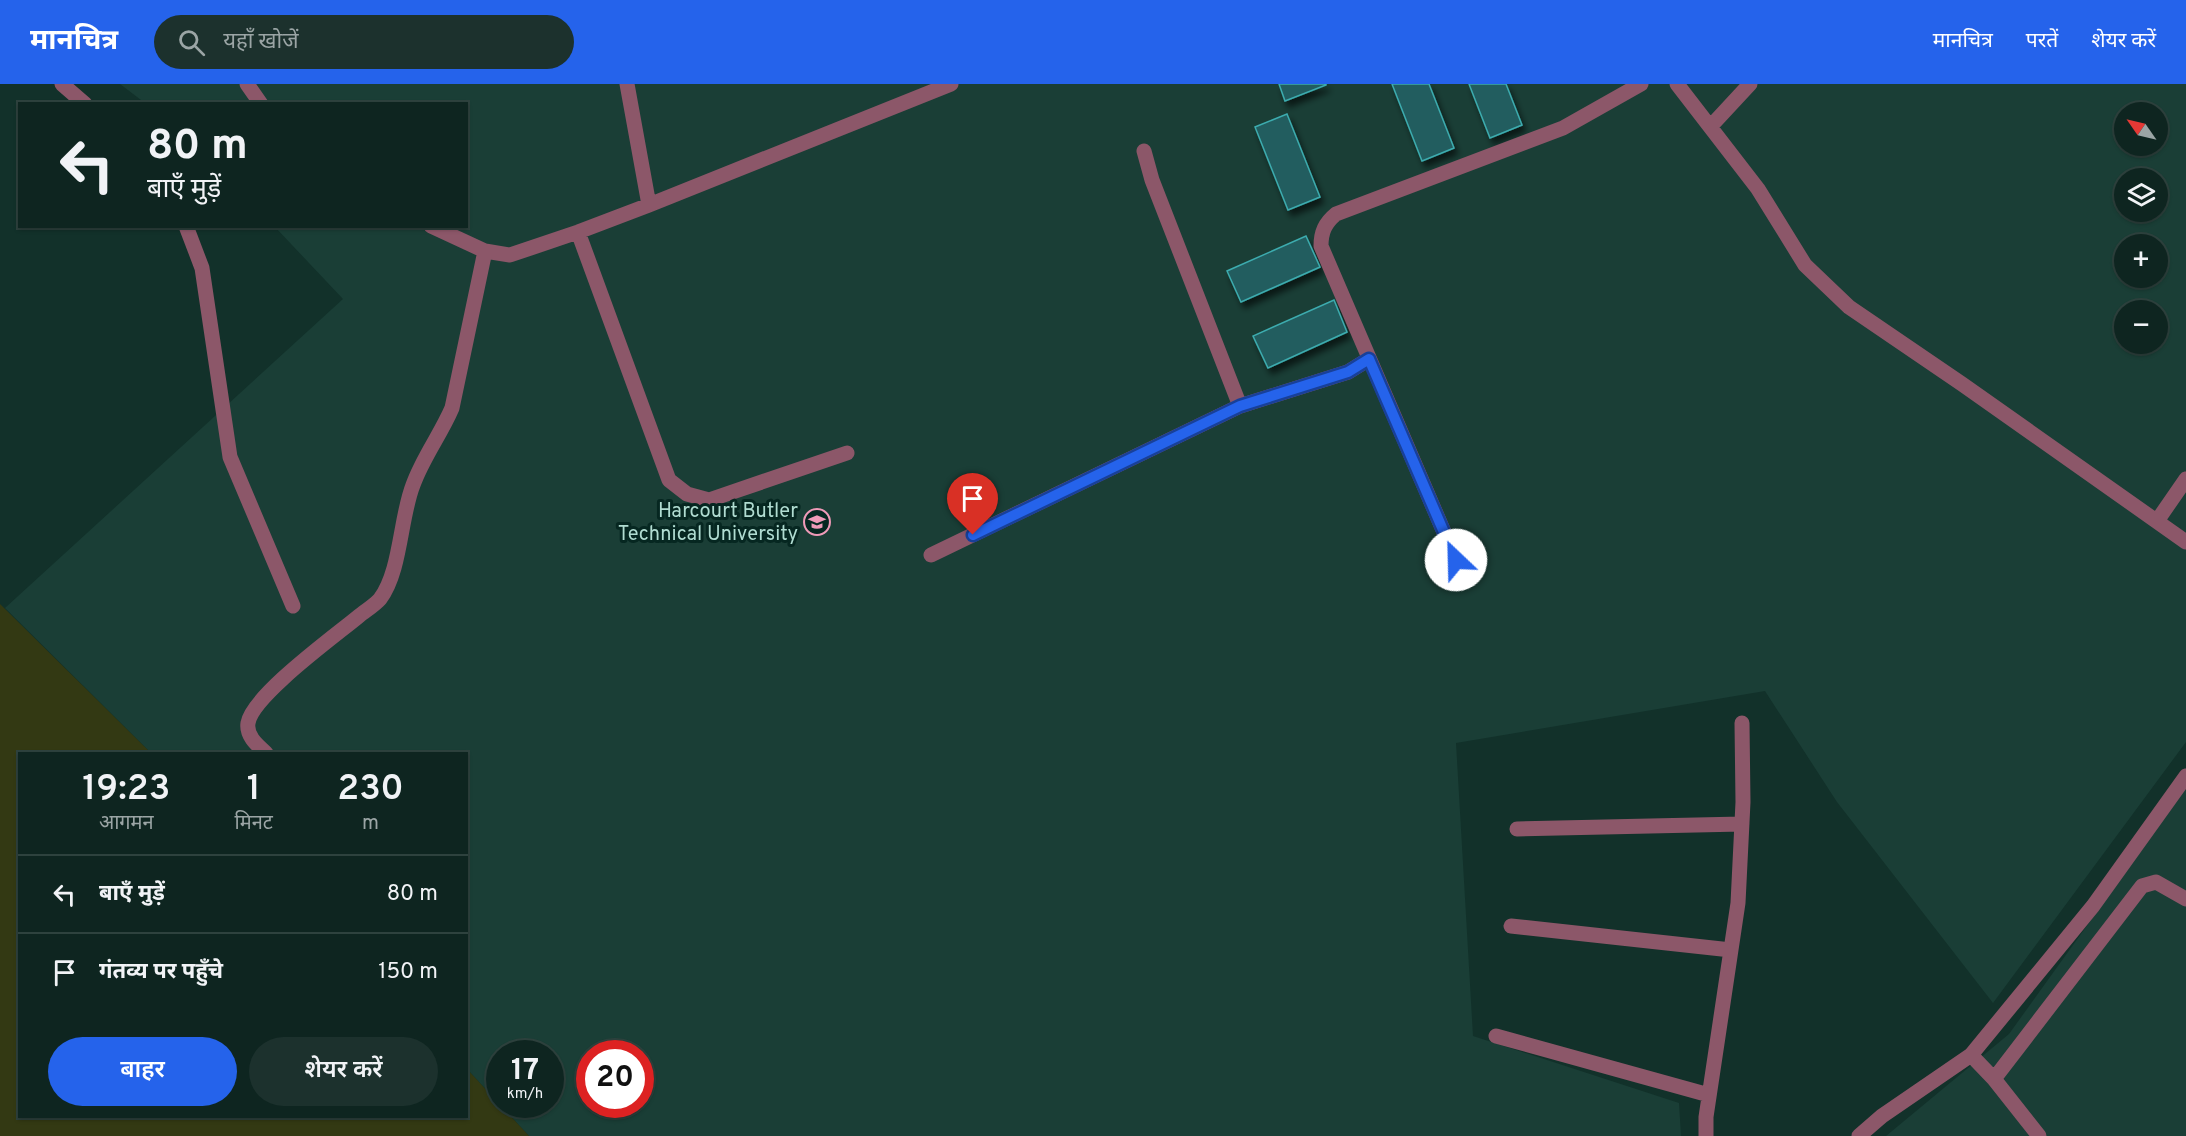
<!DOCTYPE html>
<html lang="hi">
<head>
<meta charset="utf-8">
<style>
  body { margin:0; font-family:Overpass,"Noto Sans Devanagari",sans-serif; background:#1c312d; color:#f1f3f6; height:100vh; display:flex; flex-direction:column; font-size:22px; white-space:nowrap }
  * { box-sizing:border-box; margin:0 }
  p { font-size:20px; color:#9ba5a5 }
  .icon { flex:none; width:33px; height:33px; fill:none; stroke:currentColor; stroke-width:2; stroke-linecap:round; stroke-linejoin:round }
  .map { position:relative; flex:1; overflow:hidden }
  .side { position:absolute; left:18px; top:668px; width:450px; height:366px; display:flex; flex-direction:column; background:#0e2520; border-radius:0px; box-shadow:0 2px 4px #0004,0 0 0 2px #2e423e }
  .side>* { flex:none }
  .guide { position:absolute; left:18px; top:18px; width:450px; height:126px; border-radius:0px; box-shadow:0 2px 4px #0004,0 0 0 2px #2e423e; background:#0e2520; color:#f1f3f6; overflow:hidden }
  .needle { width:39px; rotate:304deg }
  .tools { position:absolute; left:2114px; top:18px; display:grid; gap:12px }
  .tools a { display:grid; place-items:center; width:54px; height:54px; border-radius:50%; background:#0e2520; box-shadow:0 2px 4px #0004,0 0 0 2px #2e423e; font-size:30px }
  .speed { position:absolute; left:486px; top:956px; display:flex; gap:12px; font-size:30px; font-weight:700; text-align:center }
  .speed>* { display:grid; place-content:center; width:78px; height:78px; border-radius:50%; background:#0e2520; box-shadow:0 2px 4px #0004,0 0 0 2px #2e423e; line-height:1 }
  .speed small { font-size:15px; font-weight:400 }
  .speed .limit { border:9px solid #d22; background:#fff; color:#111 }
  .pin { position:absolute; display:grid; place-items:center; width:51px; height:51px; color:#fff; margin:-62px -26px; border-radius:50% 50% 50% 0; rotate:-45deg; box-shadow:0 0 6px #0007 }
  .pin .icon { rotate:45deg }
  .me { position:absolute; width:66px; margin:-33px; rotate:336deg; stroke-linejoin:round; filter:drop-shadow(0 0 4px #0008) }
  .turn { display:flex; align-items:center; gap:21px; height:126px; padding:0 30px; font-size:27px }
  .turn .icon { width:78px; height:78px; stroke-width:2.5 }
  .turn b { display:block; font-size:42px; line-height:51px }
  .eta { display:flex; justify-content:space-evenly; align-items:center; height:102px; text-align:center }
  .eta b { font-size:36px; font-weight:600; line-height:42px }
  .action { display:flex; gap:12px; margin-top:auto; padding:12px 30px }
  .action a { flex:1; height:69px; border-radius:36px; background:#2563eb; color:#fff; font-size:24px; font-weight:600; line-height:69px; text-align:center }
  .action a+a { background:#1c312d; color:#f1f3f6 }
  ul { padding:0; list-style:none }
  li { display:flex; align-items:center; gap:18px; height:78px; padding:0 30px; border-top:2px solid #2e423e }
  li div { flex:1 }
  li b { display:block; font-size:22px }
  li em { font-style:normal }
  header { display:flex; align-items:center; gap:36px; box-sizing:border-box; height:84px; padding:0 30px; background:#2563eb; color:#fff }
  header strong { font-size:28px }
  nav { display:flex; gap:33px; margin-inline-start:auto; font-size:21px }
  .search { width:420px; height:54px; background:#1c312d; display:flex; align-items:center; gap:15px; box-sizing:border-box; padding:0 21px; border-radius:33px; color:#9ba5a5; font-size:22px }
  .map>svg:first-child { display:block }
  .built { fill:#1a3e36; fill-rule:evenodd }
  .green { fill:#333913 }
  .building { fill:#245d5f; stroke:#3cacaf; stroke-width:1.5; filter:url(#shadow) }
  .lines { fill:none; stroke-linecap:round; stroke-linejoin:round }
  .minor { stroke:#8c5769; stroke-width:15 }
  .route-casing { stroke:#184099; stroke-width:15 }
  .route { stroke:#2563eb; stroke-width:10 }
  .labels { text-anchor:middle; stroke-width:6; stroke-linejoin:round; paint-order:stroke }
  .poi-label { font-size:20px; fill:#b0dcd1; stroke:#062721; text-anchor:end }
</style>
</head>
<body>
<header>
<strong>मानचित्र</strong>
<div class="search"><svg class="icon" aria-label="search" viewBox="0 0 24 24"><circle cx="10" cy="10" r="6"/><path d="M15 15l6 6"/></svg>यहाँ खोजें</div>
<nav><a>मानचित्र</a><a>परतें</a><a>शेयर करें</a></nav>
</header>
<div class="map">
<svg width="2186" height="1052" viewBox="0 0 2186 1052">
  <defs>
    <filter id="shadow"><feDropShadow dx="3.5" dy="6" stdDeviation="3" flood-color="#0009"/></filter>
  </defs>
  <rect width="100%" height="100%" fill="#12312a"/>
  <path class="built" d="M120,0H2186V658L1993,919L1837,718L1765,607L1456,659L1473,952L1679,1019L1681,1052H529L467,985L466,669H151L5,524L343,215L275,143L466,142V20L145,19ZM2124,28H2157V62H2124ZM2124,94H2157V128H2124ZM2124,160H2157V194H2124ZM2124,226H2157V260H2124ZM500,969H550V1020H500ZM590,969H640V1020H590Z
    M2186,704V1052H1886L2009,950Z"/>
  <path class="green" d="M0,520L151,669H20V1032H466L467,985L529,1052H0Z"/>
  <path class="building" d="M1279,0H1326V1L1285,17Z
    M1392,0H1429L1454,64L1422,77Z
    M1469,0H1506L1522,41L1490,54Z
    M1287,30L1320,113L1288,126L1255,43Z
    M1306,152L1320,183L1241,218L1227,187Z
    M1334,216L1347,248L1268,284L1253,252Z"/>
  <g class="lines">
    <path class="minor" d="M62,0L85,20
      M247,0L261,20
      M627,0L649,121
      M1677,0L1758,105L1805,181L1849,223L1962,300L2186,458
      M1711,42L1750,0
      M1144,67L1152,96L1240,322
      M186,142L202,184L230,373L293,522
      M431,142L485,167L510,171L578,148L649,121L951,0
      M578,148L669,396L687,410L709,416L847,369
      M2157,437L2186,395
      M931,471L1240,322L1348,288L1369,275
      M1456,476L1321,162C1321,148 1325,139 1336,130L1563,44L1641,0
      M266,669C257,661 246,652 248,639C252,612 335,552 359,532C365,527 375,521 380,515C401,487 400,434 413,401C423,373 441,350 452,324L485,167
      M1517,745L1742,740
      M1511,842L1731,866
      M1496,952L1709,1011
      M1971,971L1994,995L2142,802L2156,798L2186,815
      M1994,995L2039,1052
      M1706,1052V1033L1738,819L1743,718L1742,639
      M1859,1052L1882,1032L1971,971L2093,822L2186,692"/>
  </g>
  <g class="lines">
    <defs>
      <path id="route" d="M973,451L1240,322L1348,288L1369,275L1456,476"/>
    </defs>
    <use href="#route" class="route-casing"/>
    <use href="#route" class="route"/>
  </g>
  <defs>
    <symbol id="university-ring" viewBox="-11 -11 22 22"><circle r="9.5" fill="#062721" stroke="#ef9ab8" stroke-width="1.5"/><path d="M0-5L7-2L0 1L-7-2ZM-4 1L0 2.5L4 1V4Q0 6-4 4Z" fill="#ef9ab8"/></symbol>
  </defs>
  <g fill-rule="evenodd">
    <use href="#university-ring" x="802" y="423" width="30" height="30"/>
  </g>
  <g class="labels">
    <g class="poi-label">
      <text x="798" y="433">Harcourt Butler<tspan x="798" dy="23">Technical University</tspan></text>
    </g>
  </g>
</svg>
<div class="tools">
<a><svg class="needle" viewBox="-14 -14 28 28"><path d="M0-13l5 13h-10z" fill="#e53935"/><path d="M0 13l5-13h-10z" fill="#9ba5a5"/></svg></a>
<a><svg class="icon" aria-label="layers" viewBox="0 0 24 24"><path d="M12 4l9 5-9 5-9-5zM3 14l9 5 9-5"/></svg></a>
<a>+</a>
<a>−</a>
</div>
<div class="speed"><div>17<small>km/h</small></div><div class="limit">20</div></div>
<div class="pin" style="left:973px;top:451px;background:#d93025"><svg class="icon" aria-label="arrive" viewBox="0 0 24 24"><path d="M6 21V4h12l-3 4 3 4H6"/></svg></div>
<svg class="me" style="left:1456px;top:476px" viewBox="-20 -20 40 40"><circle r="19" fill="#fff"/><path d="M0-13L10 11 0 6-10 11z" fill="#2563eb"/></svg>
<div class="guide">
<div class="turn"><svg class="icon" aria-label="left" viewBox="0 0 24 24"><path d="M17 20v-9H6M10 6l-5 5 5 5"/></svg><div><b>80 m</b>बाएँ मुड़ें</div></div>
</div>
<section class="side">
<div class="eta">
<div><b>19:23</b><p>आगमन</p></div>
<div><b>1</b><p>मिनट</p></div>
<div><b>230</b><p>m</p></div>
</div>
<ul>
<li><svg class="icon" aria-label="left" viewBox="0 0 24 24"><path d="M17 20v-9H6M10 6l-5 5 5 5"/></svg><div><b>बाएँ मुड़ें</b></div><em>80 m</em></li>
<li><svg class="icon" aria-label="arrive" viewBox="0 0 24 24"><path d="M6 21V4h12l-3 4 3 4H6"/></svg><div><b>गंतव्य पर पहुँचे</b></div><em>150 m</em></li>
</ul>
<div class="action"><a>बाहर</a><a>शेयर करें</a></div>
</section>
</div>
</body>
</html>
